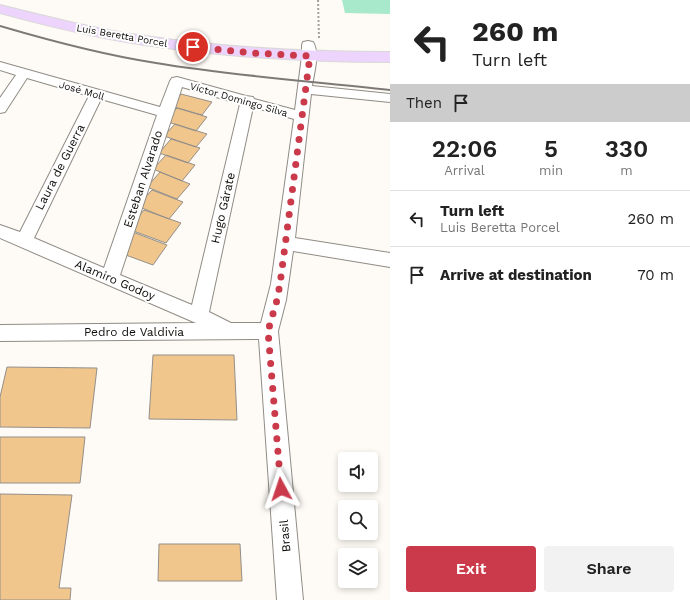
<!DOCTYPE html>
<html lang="en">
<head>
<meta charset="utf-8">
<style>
  body { margin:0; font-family:"Work Sans",sans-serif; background:#f2f2f2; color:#222; height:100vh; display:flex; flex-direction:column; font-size:15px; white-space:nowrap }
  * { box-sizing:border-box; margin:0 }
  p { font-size:13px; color:#767676 }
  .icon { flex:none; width:22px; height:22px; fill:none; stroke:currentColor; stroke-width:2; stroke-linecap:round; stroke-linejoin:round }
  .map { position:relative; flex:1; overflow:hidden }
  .sheet { display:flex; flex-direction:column; background:#fff; width:300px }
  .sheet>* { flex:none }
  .banner { background:#fff; color:#222; overflow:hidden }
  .controls { position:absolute; left:338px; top:452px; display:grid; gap:8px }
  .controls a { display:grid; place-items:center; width:40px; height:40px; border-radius:4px; background:#fff; box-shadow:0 2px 6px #0003; font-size:20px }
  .pin { position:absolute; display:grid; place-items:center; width:34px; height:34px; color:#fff; margin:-17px; border:2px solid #fff; border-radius:50%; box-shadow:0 1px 4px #0007 }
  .me { position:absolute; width:44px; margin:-22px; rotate:355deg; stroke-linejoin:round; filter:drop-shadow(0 0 3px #0008) }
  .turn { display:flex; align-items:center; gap:14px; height:84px; padding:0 16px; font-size:18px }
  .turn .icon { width:52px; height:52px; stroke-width:2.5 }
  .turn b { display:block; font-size:28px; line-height:34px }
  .then { display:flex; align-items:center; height:38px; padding:0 16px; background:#0003; gap:8px; font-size:15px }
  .eta { display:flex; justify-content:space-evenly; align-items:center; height:68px; text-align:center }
  .eta b { font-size:24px; font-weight:600; line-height:28px }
  .cta { display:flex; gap:8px; margin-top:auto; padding:8px 16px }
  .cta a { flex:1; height:46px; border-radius:4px; background:#cb3a4a; color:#fff; font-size:16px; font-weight:600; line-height:46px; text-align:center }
  .cta a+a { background:#f2f2f2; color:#222 }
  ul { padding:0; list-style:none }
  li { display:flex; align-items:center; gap:12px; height:56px; padding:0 16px; border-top:1px solid #e0e0e0 }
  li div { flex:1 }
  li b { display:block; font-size:15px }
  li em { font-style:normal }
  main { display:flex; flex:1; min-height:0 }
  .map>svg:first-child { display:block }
  .green { fill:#a8e9cb }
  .building { fill:#f0c68d; stroke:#948f89 }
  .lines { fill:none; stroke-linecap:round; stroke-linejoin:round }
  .minor-casing { stroke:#908c85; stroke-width:2 }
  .major-casing { stroke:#d9d8d8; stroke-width:2 }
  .path { stroke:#a4a19d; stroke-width:2; stroke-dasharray:2 2; stroke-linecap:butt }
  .minor { fill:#fff; fill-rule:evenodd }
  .major { fill:#edd4fc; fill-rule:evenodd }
  .rail { stroke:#7c7976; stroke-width:2 }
  .route { stroke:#cb3a4a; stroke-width:7; stroke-dasharray:0 12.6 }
  .labels { text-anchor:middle; stroke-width:4; stroke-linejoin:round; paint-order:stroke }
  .far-street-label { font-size:10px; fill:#0f0d0b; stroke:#fff }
  .street-label { font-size:12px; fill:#0f0d0b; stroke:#fff }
</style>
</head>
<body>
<main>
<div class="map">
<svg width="390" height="600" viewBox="0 0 390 600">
  <rect width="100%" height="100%" fill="#fefaf5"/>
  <path class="green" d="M342,0H390V14L345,13Z"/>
  <path class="building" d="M181,94L212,102L202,115L171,106Z
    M177,108L207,117L196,131L165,121Z
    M175,124L207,134L196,147L164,136Z
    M171,139L200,148L188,163L159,153Z
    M166,155L195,165L182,181L153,169Z
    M160,172L190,184L177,199L147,187Z
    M152,190L183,202L169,219L137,206Z
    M144,210L181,223L166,243L128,229Z
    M130,231L167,245L153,265L123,254Z
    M153,355H234L237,420L149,419Z
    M7,367L97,368L90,428L0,427V397Z
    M0,437H85L80,483H0Z
    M0,494L72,495L59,588H71L70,600H0Z
    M159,544H240L242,581H158Z"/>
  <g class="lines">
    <defs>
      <path id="minor" d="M308,41L313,42C320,53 314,73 312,86L390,94V102L311,94L295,238L390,253V267L293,251L286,300L278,331L303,600H277L259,339L0,341V325L196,323L0,238V225L20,232L89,96L27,78L5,112L0,113V98L16,75L0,70V62L160,107L170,81L172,78L177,77L246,96L253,97L254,99L295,110L302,56V45L303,42ZM182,87L240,104L192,305L120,275ZM101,99L157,115L104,268L34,238ZM253,107L294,119L271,284L261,323H231L209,312Z"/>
      <path id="major" d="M0,5C48,17 96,29 145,36C226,48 308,52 390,52V62C308,62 226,57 145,45C96,38 48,26 0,13Z"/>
    </defs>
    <use href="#minor" class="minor-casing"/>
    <use href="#major" class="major-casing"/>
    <path class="path" d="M318,0L319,39"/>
    <use href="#minor" class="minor"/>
    <use href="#major" class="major"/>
    <path class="rail" d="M0,26C51,41 103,55 156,63C233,76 312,81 390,90"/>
  </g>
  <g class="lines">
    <path class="route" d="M193,47L252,53L310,56L280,284L277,300L268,331L281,489"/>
  </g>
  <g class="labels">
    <g class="far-street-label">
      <text transform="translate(122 35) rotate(10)" y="4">Luis Beretta Porcel</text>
      <text transform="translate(82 90) rotate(16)" y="4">José Moll</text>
      <text transform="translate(239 99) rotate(16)" y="4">Víctor Domingo Silva</text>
    </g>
    <g class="street-label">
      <text transform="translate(60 167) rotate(-63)" y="4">Laura de Guerra</text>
      <text transform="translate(143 179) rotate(-72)" y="4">Esteban Alvarado</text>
      <text transform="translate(223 208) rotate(-77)" y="4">Hugo Gárate</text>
      <text transform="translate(115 280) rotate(23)" y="4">Alamiro Godoy</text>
      <text x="134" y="336">Pedro de Valdivia</text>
      <text transform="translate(285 536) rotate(-95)" y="4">Brasil</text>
    </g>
  </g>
</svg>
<div class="controls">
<a><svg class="icon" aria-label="sound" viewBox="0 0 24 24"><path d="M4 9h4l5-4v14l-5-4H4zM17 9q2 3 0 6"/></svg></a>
<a><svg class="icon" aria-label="search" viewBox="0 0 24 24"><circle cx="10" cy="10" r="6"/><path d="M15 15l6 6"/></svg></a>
<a><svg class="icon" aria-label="layers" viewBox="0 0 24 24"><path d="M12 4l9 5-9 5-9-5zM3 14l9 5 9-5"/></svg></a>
</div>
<div class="pin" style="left:193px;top:47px;background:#d93025"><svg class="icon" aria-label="arrive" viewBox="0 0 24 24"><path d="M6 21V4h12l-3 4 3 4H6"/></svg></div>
<svg class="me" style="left:281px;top:489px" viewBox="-20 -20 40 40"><path d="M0-17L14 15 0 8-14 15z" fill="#cb3a4a" stroke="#fff" stroke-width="4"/></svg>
</div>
<section class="sheet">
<div class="banner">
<div class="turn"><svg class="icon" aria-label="left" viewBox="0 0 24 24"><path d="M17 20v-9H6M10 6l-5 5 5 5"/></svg><div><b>260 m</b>Turn left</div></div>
<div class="then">Then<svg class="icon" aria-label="arrive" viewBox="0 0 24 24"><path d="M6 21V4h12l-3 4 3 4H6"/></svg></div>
</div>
<div class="eta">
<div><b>22:06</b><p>Arrival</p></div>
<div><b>5</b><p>min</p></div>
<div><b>330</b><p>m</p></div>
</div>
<ul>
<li><svg class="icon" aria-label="left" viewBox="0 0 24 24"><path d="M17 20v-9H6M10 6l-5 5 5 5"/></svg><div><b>Turn left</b><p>Luis Beretta Porcel</p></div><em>260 m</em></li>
<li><svg class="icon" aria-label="arrive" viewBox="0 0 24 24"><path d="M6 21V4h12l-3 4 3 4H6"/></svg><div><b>Arrive at destination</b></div><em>70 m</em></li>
</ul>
<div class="cta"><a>Exit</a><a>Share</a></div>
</section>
</main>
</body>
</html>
